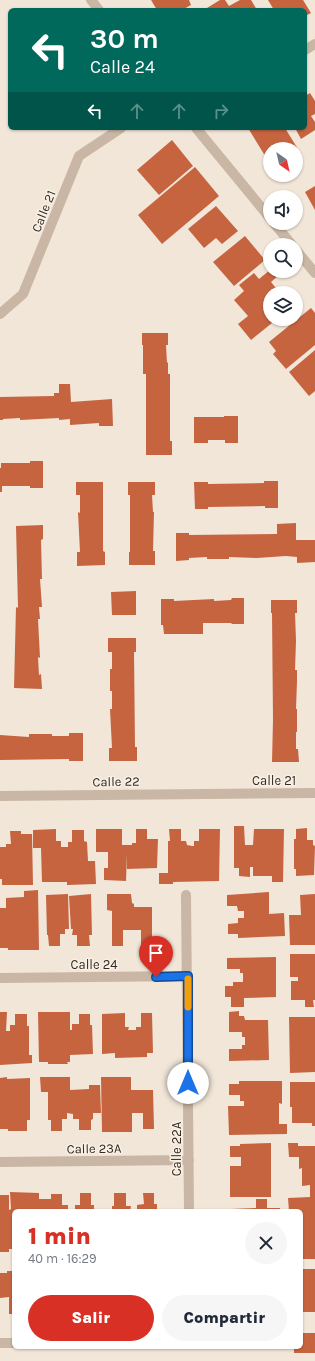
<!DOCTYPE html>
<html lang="es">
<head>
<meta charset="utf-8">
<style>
  body { margin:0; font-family:Karla,sans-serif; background:#f6f6f7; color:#1f2937; height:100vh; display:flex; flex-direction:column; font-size:15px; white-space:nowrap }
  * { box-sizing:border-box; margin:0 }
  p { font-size:13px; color:#747a83 }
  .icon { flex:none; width:22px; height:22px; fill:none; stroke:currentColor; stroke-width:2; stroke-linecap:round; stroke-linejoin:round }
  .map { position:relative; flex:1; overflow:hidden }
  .panel { position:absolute; left:12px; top:1209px; width:291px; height:140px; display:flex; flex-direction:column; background:#fff; border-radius:6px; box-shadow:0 1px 3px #0004 }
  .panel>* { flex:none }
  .banner { position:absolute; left:8px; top:8px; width:299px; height:122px; border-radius:6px; box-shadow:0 1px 3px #0004; background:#00695c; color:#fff; overflow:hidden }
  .needle { width:26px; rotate:146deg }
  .buttons { position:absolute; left:263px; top:142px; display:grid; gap:8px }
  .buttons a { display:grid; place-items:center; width:40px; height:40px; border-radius:50%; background:#fff; box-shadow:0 1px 3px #0004; font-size:20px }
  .pin { position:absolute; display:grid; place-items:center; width:34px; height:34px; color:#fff; margin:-41px -17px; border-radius:50% 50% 50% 0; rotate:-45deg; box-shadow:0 0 4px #0007 }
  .pin .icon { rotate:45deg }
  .me { position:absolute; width:44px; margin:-22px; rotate:0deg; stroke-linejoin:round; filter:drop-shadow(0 0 3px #0008) }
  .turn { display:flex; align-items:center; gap:14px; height:84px; padding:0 16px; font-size:18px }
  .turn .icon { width:52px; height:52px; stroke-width:2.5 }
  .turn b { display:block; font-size:28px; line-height:34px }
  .lanes { display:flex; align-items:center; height:38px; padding:0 16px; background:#0003; justify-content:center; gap:20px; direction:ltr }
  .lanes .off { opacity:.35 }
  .round { display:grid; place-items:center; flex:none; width:42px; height:42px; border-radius:21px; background:#f6f6f7 }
  .headline { display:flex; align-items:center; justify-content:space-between; height:68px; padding:0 16px }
  h1 { font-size:24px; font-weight:800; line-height:30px; color:#d93025 }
  .button { display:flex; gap:8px; margin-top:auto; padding:8px 16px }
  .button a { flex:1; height:46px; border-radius:24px; background:#d93025; color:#fff; font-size:16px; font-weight:800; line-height:46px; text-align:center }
  .button a+a { background:#f6f6f7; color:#1f2937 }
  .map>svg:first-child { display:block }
  .building { fill:#c76440 }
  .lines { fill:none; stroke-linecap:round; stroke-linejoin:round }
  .minor { stroke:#c9b6a4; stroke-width:10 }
  .route-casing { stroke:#114b97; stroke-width:10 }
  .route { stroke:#1a73e8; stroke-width:7 }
  .slow { stroke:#f59e0b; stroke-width:7 }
  .labels { text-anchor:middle; stroke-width:3; stroke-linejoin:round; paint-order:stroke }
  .street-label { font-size:13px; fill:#342b26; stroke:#f9f0e4 }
</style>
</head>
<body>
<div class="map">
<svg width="315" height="1361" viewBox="0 0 315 1361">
  <rect width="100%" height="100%" fill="#f1e6d8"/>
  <path class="building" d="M151,0H189L191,5L182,10H157Z
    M220,0H225L229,6L240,0H251L257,10H208L207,8Z
    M268,0H303L311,13L305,16V10H274Z
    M310,93L315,101V114L311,116L315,122V130L301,139L295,128H305V96Z
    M248,128H285L301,154L296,157V149H270V164Z
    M172,140L193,166L159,195L137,170Z
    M195,167L219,196L162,244L138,215Z
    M315,186V210L305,192Z
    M216,206L238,231L222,244L216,238L204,248L188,229Z
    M245,236L265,260L234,286L213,262Z
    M270,270L276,271L279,275L271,282L280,293H270V319H277L251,340L238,324L248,316L234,300L244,291L239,285L254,273L259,279Z
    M311,308L315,313V345L286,369L273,354L276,351L269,342Z
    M142,333H168V345H166L167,363L168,362V374H170V441H172V455H146V374H143V345H142Z
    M315,350V391L309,396L289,372Z
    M59,384H70L71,402L112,399L113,426H99V423L70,425V419L59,420V418L20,420V418L3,419V420H0V397L54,396V393H59Z
    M224,416H238V443H225V440H208V443H194V417H224Z
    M30,461H43V488H30V486H2V492H0V468H1V463H30Z
    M264,481H278V508H265V506L208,507V509H195L194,482H208V484L264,483Z
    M76,482H103V551L105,552V565L77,566V552H80L78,512L80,513V495H76Z
    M128,482H155V495H152L153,512H154L153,551H155V565H129V552H130V495H128Z
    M296,523V540H315V562L297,563V557L286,556L257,558L229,557V559H207V557L189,558V560L176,561V533H189V535L277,534V524Z
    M43,525V539L41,540L42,579H40L42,607H39L40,619H38L40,658L38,657L39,675L41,674L42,689L14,688L16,607L18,608L16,526Z
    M136,591V615H112L111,592Z
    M232,598H244V624H232L231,623H203V634H164L163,625H161V599H174V601L214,599V601L231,600Z
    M271,600H297V613H295L296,641L295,670H297V681L296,709H297V732H296V749H298L299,762H272L273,720L272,613H271Z
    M108,638H136V652H134L135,747H137V761H109V748H112L110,709H112V691H110V669H112V652H108Z
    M69,733H83V761H69V759L0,760V735L29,737V734H52V736H69Z
    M234,826H244L245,845H253L254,829H284L283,882H272V876H253V867H250V877L239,876V868H234Z
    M307,828V840H313V845L315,846L314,875L296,876V869H294V839H296V829Z
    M56,829V841H61V847H68V842H72V830H84V841L87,842L88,861H95L96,884L67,885V882H42L41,848H33V830Z
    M96,829H122V845H132V843H136V829H147V839H158L157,868L127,869V854L126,881L104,880V868H108V852H96Z
    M169,829H181V841H186L187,845L192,846H194V841H199V829H220L219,881L173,882V884H159V873H168V841H170Z
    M10,831H21V834H32L33,885H2V879H0V847H6V844H11Z
    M38,890L39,950H8V948H0V908H6V898L24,897V891Z
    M269,892V914L284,913L285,936L238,938V934H228V924L238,923V918H244V911H238L237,906H227V895Z
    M68,894L69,929H65V934H60V946H49L48,935H47L46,895Z
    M91,894L92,935H89L90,946H77V935H72L73,929H71L69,896Z
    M107,894H131L132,903L134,904V907H152V946H141V930H123V946H112V911L107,910Z
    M315,894V945H290L289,915H301L300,895Z
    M290,954H315V1000H313L314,1007H305V1000H291V981H298V977H290Z
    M276,957V997L244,998V1007H231V997H225V986H233V982H243V973H240V969H227V958Z
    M239,1011V1016H244L245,1020H268L269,1060L229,1061V1049H242V1045H245V1037H242V1032H229V1012Z
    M0,1012H7L6,1031H10V1025H15V1014H27V1026H29V1055H32V1063L0,1065Z
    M38,1012H70V1030H72V1024H79V1014H90V1025H92L93,1054L70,1055V1062H67L68,1064H48V1062H39Z
    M125,1013V1027H129L128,1030H136V1027H141V1013H152L153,1053H147V1057L115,1058V1053L102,1054V1014Z
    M289,1017H315V1072L290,1073Z
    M7,1077V1079L30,1078V1120H27V1131H8V1129H0V1078Z
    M40,1077H70V1090L89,1089V1085H100L101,1113H93V1119L91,1120V1130H79V1119H73V1114L67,1113V1119H62V1131H51V1120H48V1092H41Z
    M101,1077H131V1090H153L154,1129H143V1113H132V1132H102Z
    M239,1081H282V1104L279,1103V1124H287V1134L229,1135L228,1106H244V1101H240V1095H229V1084H239Z
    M290,1082H315V1126H312V1123H292V1107H290Z
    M271,1143V1197H230V1166H241V1157H230V1146H240V1144Z
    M288,1143H298V1146H315V1259H301V1211H289L288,1198L310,1197V1185L302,1186V1168L299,1169V1157H289Z
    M10,1192L39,1193V1199H51V1194H62V1205H68V1211H14V1249H9V1252H0V1195H9V1210L11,1209Z
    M80,1193H91V1205H94V1211H75V1205H80Z
    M114,1193H126V1206H131L130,1211H112V1206H114Z
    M143,1193H154V1204H157V1211H137V1205L144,1204Z
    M256,1199H267V1208H280V1211H231V1209L256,1208Z
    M13,1266H14V1314H9V1297L0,1298V1273H7V1271H13Z
    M301,1269H315V1312H301Z
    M301,1333H315V1353H294V1347H301Z"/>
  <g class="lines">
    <path class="minor" d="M91,0L99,10
      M305,50L315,44
      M196,128L270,218
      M274,223L292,245
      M296,250L315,273
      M0,314L23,294L79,156L121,128
      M0,796L315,793
      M186,895L189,1211
      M0,978L188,976
      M0,1162L189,1160
      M0,1343H14"/>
  </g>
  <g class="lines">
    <defs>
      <path id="route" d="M156,977L188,976V1083"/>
    </defs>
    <use href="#route" class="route-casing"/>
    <use href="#route" class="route"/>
    <path class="slow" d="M188,979V1007"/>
  </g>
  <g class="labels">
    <g class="street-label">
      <text transform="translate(43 211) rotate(-68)" y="5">Calle 21</text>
      <text x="274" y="785">Calle 21</text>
      <text transform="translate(116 781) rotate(-1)" y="5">Calle 22</text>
      <text x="94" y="969">Calle 24</text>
      <text transform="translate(94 1148) rotate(-1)" y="5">Calle 23A</text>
      <text transform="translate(176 1149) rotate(-90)" y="5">Calle 22A</text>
    </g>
  </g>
</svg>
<div class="buttons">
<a><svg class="needle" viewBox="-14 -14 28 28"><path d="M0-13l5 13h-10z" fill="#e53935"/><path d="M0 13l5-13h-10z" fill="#747a83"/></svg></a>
<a><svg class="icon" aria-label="sound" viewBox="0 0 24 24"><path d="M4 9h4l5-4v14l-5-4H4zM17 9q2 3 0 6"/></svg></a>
<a><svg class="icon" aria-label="search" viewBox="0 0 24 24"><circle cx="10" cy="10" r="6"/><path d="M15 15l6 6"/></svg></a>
<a><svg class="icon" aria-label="layers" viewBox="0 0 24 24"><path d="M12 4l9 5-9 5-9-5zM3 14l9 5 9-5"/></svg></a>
</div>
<div class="pin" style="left:156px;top:977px;background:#d93025"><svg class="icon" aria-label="arrive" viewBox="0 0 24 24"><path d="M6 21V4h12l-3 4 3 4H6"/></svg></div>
<svg class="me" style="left:188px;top:1083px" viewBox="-20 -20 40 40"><circle r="19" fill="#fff"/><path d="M0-13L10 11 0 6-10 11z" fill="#1a73e8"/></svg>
<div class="banner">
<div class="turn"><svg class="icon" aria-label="left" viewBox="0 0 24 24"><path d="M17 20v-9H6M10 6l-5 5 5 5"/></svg><div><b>30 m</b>Calle 24</div></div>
<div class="lanes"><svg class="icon" aria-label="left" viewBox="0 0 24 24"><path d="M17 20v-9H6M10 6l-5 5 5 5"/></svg><svg class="icon off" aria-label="ahead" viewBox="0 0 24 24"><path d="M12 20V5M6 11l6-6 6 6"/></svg><svg class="icon off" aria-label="ahead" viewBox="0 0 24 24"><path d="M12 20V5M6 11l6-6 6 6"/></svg><svg class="icon off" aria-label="right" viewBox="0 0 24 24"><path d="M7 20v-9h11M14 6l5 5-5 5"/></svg></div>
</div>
<section class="panel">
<div class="headline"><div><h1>1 min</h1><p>40 m · 16:29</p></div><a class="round"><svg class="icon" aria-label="close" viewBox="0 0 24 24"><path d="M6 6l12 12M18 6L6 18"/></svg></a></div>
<div class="button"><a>Salir</a><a>Compartir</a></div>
</section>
</div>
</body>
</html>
